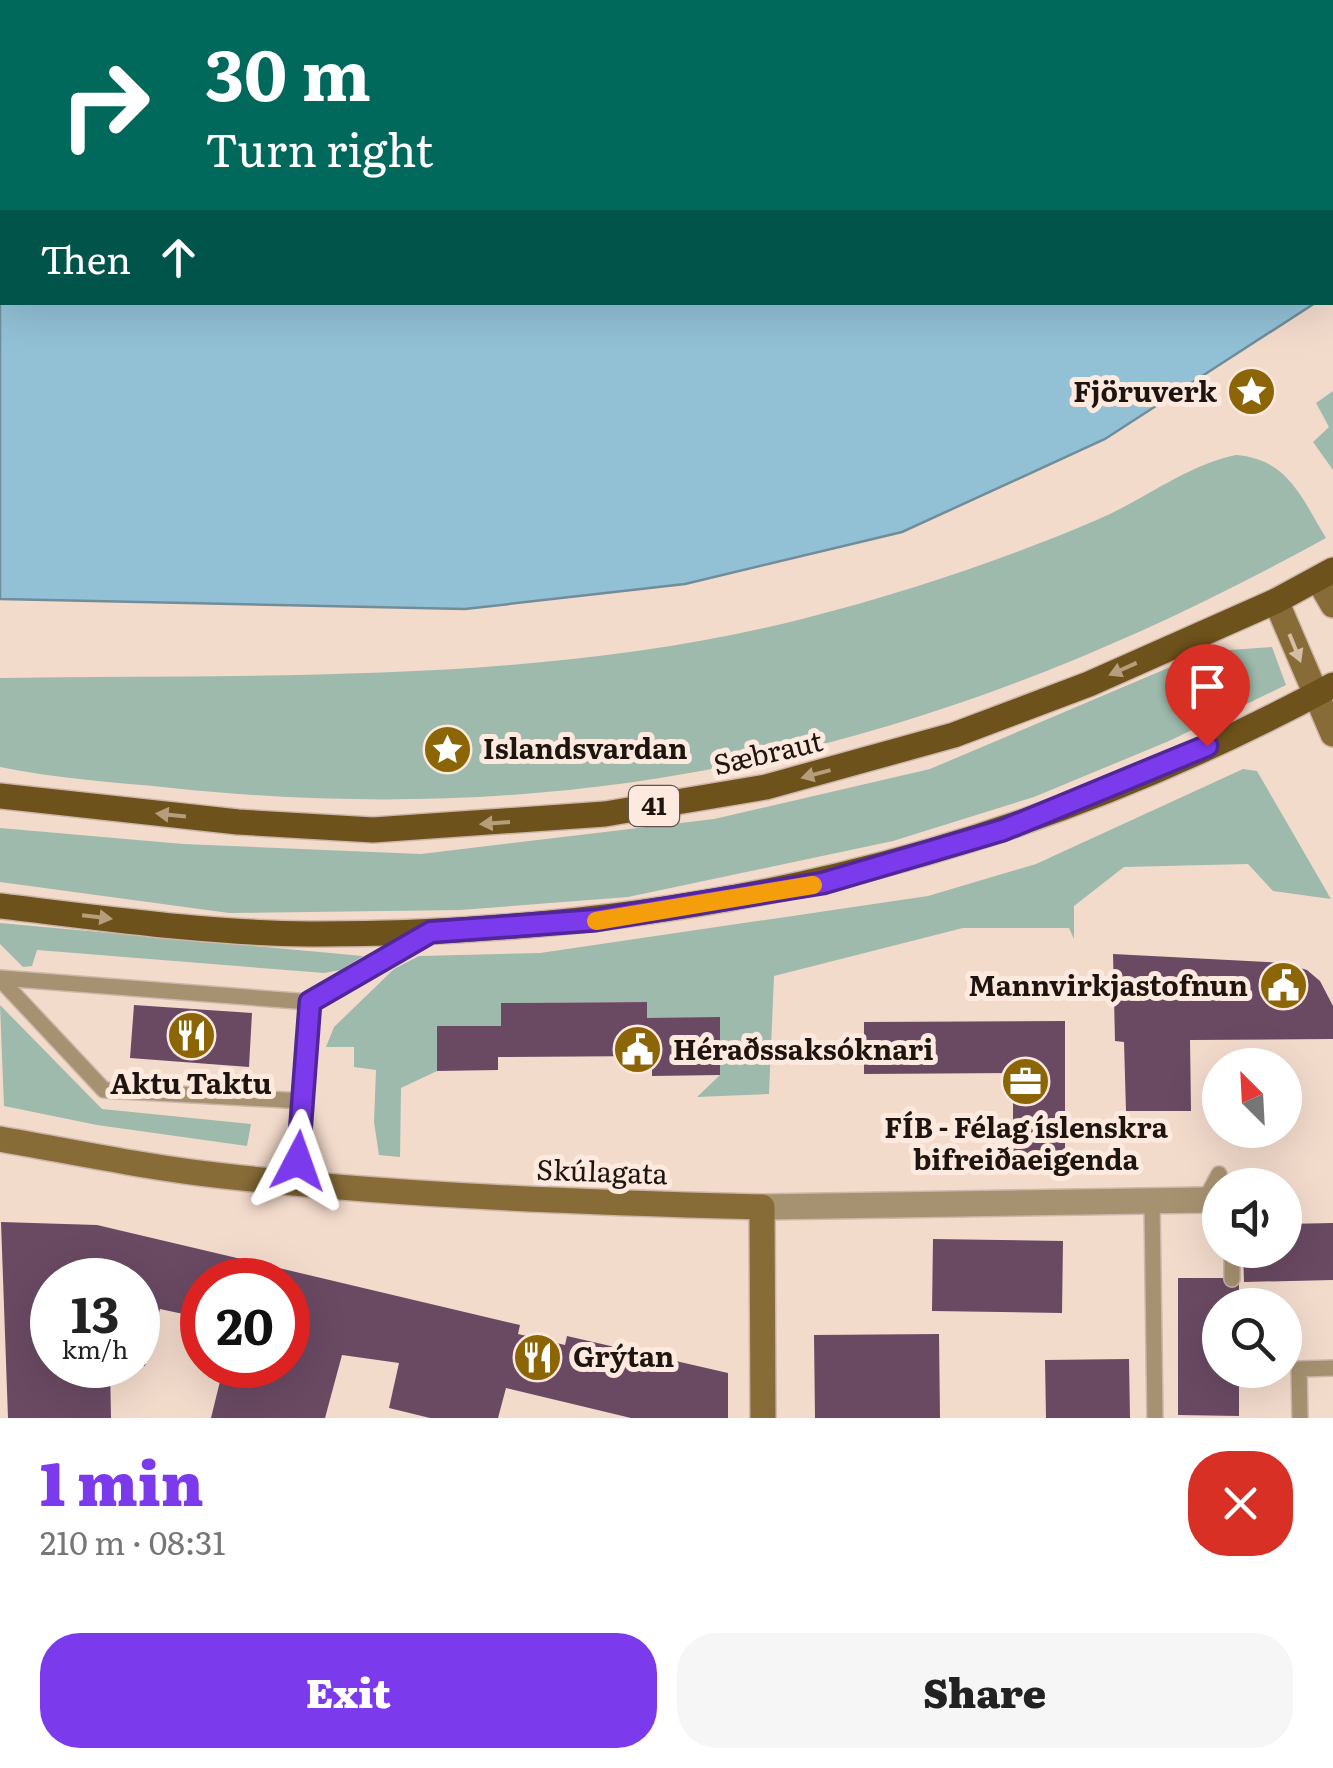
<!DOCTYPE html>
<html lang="en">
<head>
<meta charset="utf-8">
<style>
  body { margin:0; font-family:Literata,serif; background:#f6f6f6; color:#222; height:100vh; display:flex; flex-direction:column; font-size:38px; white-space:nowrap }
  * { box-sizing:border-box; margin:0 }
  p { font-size:32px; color:#767676 }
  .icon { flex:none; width:55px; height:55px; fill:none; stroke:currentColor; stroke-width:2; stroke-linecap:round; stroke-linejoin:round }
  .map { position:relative; height:1418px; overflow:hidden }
  .sheet { display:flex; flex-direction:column; background:#fff; flex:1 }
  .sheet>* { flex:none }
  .top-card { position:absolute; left:0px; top:0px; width:1335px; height:305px; box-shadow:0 10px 40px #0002; background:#00695c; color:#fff; overflow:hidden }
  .needle { width:65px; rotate:336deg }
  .tools { position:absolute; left:1202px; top:1048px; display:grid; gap:20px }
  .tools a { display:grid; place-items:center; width:100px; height:100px; border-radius:50%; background:#fff; box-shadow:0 10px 40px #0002; font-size:50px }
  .speed { position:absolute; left:30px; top:1258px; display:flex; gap:20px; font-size:50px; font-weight:700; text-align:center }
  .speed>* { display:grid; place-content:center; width:130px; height:130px; border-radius:50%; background:#fff; box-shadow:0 10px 40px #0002; line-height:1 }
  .speed small { font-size:25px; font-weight:400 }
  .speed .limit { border:15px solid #d22; background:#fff; color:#111 }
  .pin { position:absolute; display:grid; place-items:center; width:85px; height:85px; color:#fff; margin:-102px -42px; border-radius:50% 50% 50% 0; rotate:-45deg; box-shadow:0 0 10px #0007 }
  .pin .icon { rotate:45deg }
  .me { position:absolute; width:110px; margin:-55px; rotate:4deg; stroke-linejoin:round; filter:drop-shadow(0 0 8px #0008) }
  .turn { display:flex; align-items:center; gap:35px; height:210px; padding:0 40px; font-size:45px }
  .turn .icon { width:130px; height:130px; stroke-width:2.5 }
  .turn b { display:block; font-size:70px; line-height:85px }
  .then { display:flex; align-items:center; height:95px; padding:0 40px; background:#0003; gap:20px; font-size:38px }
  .round { display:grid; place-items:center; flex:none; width:105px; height:105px; border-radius:40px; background:#f6f6f6 }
  .head { display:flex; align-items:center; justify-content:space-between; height:170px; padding:0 40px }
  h1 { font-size:60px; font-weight:800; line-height:75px; color:#7c3aed }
  .action { display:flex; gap:20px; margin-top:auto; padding:20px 40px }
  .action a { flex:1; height:115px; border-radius:40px; background:#7c3aed; color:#fff; font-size:40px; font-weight:800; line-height:115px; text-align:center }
  .action a+a { background:#f6f6f6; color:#222 }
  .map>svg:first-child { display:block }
  .green { fill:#9ebaac }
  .water { fill:#92c0d5; stroke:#6f8d9a; stroke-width:2.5 }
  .building { fill:#6a4a63 }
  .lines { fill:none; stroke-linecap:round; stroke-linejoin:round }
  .lane-casing { stroke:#cdb7aa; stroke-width:18 }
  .street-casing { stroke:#cdb7aa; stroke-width:28 }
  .secondary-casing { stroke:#cdb7aa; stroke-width:28 }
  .primary-casing { stroke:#cdb7aa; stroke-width:28 }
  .lane { stroke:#a69270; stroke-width:15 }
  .street { stroke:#a69270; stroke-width:25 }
  .secondary { stroke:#886c37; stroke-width:25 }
  .primary { stroke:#6e521b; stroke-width:25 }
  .oneway { fill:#d4bda3 }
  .oneway2 { fill:#b69e7c }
  .route-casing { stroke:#51269a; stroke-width:25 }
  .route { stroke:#7c3aed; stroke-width:18 }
  .slow { stroke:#f59e0b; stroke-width:18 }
  .labels { text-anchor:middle; stroke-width:10; stroke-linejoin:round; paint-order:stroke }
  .shield { fill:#fde9dd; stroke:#61554e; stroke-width:2.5 }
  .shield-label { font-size:25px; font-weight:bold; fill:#1e1510 }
  .poi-label { font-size:28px; font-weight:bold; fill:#1e1510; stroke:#fde9dd; text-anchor:start }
  .street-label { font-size:28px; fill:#1e1510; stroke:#fde9dd }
</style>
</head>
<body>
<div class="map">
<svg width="1333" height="1418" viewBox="0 0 1333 1418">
  <rect width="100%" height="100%" fill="#f3dbcc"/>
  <path class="green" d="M1333,391V470L1313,442L1329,427L1316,403Z
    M1236,455C1288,459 1301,497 1326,538C953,744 599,833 172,788C115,782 57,779 0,767V678C267,674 545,685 806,618C907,592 1003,560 1099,519C1145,499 1187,465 1236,455Z
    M1272,647L1286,685L1169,741L1034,797L893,841L628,897L460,910L229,913L0,882V828L183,844L421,854L714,819L930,769L1168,668L1230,650Z
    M1243,769L1257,771L1331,899L1273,891L1248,864L1124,867L1074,906V939L1069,928H963L774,976L769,1094L697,1097L720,1075V1018H647L646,1002L502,1003L501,1026L437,1071L401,1088L400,1157L379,1155L374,1122L376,1070L354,1067V1047H326L334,1027L394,969L419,956L540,953L928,896L1036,864Z
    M0,923L363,956L341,970L324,973L37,950L32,966L23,967L0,944Z
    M0,1005L102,1109L251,1124L247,1146L97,1125L4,1106Z"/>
  <path class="water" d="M0,0H1333V291L1332,2H2V302L1315,303L1105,439L902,532L685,584L465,609L0,599Z"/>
  <path class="building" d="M1113,954L1284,963L1307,970L1320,981L1333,1006V1039L1190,1040L1191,1111H1126L1124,1042L1115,1041Z
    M647,1002V1018L720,1017V1075L652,1076V1056L498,1057V1070L437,1071V1026H501V1003Z
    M134,1005L252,1013L249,1067L130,1058Z
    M1065,1021V1155H1013V1073L864,1074V1022Z
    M1,1222L97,1225L520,1325L518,1334L565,1345L567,1336L728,1373V1418H631L506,1388L498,1418H430L389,1408L399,1363L342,1355L325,1418H211L224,1365H288V1280H202V1318L160,1309L145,1366L138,1365V1280H52V1365H110L111,1418H8Z
    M1333,1223V1280L1244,1282L1243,1250H1285V1224Z
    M933,1239L1063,1241L1062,1313L932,1311Z
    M1178,1278H1239V1305H1220V1370H1239V1416L1178,1415Z
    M939,1334L940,1418H815L814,1335Z
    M1129,1359L1130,1418H1046L1045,1360Z"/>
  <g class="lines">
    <defs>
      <path id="lane" d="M0,978L310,1002L297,1183
        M0,979L104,1090L303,1101
        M310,1002L423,936
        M1219,1174L1205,1200H1220
        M1152,1202L1155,1418
        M1232,1279V1250
        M1300,1418L1299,1369L1333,1368"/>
      <path id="street" d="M762,1207L1205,1200"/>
      <path id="secondary" d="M1318,579L1333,605
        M1276,601L1333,734
        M0,1139C74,1152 149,1168 224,1176C403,1196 582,1202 762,1207L763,1418"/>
      <path id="primary" d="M0,796L238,822L373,830L605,814L766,787L954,735L1089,684L1276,601L1333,570
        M0,906C102,918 206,933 309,934C677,935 1008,861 1333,685"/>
    </defs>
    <use href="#lane" class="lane-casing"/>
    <use href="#street" class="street-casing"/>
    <use href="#secondary" class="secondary-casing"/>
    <use href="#primary" class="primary-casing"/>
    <use href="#lane" class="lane"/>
    <use href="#street" class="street"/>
    <use href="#secondary" class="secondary"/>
    <use href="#primary" class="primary"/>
  </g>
  <defs><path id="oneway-solid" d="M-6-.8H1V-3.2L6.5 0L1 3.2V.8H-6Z" transform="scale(2.5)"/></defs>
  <use class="oneway" href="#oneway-solid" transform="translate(1295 648) rotate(68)"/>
  <g class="oneway2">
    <use href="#oneway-solid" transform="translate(1123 669) rotate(156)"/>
    <use href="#oneway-solid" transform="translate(816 774) rotate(165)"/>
    <use href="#oneway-solid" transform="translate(171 815) rotate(-174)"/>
    <use href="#oneway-solid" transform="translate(495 823) rotate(176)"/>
    <use href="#oneway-solid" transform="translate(97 917) rotate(7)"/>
  </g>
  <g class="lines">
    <defs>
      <path id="route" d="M298,1161L310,1002L431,932L596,920L823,883L1003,830L1207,746"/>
    </defs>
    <use href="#route" class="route-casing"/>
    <use href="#route" class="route"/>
    <path class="slow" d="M596,921L813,885"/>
  </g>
  <defs>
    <symbol id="sight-disc" viewBox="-11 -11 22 22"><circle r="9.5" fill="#8c6506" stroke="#fde9dd"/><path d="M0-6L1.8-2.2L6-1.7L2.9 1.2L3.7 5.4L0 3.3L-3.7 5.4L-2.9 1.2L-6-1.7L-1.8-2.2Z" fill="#fff"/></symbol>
    <symbol id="civic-disc" viewBox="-11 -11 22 22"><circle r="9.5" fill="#8c6506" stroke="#fde9dd"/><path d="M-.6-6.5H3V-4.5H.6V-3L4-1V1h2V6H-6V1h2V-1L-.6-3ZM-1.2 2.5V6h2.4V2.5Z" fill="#fff"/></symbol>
    <symbol id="restaurant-disc" viewBox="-11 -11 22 22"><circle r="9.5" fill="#8c6506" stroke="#fde9dd"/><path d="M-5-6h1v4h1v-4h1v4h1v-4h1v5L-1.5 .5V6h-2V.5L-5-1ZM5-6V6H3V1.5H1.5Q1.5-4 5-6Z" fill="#fff"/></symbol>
    <symbol id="office-disc" viewBox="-11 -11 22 22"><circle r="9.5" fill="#8c6506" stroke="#fde9dd"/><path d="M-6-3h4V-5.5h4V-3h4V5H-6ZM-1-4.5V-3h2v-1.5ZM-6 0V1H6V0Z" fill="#fff"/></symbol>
  </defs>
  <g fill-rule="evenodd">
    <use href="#sight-disc" x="1224" y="364" width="55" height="55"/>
    <use href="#sight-disc" x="420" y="722" width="55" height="55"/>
    <use href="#civic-disc" x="1256" y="958" width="55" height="55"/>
    <use href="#restaurant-disc" x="164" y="1008" width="55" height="55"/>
    <use href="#civic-disc" x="610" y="1022" width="55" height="55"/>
    <use href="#office-disc" x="998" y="1054" width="55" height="55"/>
    <use href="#restaurant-disc" x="510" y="1330" width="55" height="55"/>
  </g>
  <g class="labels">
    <rect class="shield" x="629" y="786" width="50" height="40" rx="8"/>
    <g class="shield-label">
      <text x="654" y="815">41</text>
    </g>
    <g class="poi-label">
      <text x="1217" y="402" text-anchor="end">Fjöruverk</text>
      <text x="483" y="759">Islandsvardan</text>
      <text x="1248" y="996" text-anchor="end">Mannvirkjastofnun</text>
      <text x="673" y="1060">Héraðssaksóknari</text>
      <text x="191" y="1094" text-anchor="middle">Aktu Taktu</text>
      <text x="1026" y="1138" text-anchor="middle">FÍB - Félag íslenskra<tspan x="1026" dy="32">bifreiðaeigenda</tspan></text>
      <text x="573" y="1367">Grýtan</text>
    </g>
    <g class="street-label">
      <text transform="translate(768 753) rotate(-13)" y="10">Sæbraut</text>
      <text transform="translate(602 1172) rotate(2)" y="10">Skúlagata</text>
    </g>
  </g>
</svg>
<div class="tools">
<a><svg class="needle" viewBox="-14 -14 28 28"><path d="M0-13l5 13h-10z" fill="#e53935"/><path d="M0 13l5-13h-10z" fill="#767676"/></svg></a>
<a><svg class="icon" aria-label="sound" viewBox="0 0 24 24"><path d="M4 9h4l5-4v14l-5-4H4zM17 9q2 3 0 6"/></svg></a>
<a><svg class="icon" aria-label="search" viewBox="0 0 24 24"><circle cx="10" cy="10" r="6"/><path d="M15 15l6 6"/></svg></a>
</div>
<div class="speed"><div>13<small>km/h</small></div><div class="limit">20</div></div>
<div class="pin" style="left:1207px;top:746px;background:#d93025"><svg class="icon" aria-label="arrive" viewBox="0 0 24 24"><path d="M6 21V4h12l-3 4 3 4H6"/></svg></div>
<svg class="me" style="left:298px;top:1161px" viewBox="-20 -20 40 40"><path d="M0-17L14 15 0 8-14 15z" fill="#7c3aed" stroke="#fff" stroke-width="4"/></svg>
<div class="top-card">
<div class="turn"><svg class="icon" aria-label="right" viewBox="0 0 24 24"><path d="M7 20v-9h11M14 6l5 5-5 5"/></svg><div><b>30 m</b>Turn right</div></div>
<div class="then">Then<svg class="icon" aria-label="ahead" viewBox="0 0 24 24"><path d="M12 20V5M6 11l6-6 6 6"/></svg></div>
</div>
</div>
<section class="sheet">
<div class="head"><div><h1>1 min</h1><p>210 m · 08:31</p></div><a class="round" style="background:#d93025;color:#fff"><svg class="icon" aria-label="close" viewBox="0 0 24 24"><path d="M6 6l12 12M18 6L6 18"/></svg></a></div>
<div class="action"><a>Exit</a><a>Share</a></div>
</section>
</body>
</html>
